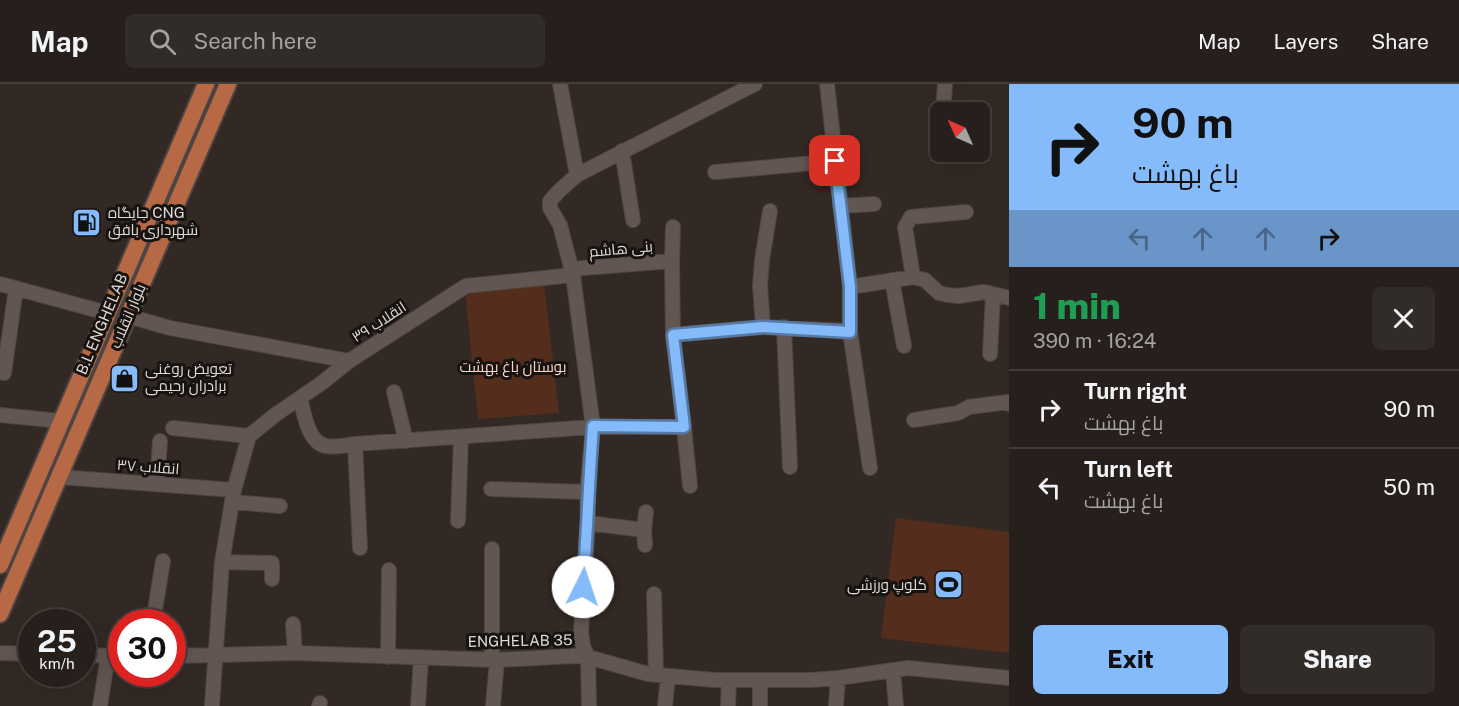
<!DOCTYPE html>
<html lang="en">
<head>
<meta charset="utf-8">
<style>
  body { margin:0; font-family:"Public Sans",Cairo,sans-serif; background:#322c28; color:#f1f3f6; height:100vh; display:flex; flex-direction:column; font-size:22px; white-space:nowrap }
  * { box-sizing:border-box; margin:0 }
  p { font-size:20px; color:#a4a2a3 }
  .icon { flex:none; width:33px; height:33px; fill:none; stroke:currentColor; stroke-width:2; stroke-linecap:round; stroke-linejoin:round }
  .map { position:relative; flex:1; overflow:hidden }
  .side { display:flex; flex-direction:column; background:#261f1b; width:450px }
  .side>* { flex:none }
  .banner { background:#85bbfb; color:#111; overflow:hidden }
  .needle { width:39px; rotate:315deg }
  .tools { position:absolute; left:930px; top:18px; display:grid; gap:12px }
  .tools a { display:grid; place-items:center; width:60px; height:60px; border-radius:9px; background:#261f1b; box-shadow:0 6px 24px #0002,0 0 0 2px #423d3a; font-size:30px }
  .speed { position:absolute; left:18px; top:525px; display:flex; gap:12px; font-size:30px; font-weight:700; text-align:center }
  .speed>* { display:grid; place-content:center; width:78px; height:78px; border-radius:50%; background:#261f1b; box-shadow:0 6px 24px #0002,0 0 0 2px #423d3a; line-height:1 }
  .speed small { font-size:15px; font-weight:400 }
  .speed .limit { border:9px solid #d22; background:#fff; color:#111 }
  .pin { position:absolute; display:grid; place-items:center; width:51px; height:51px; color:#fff; margin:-26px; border-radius:12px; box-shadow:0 3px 9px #0006 }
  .me { position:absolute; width:66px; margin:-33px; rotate:4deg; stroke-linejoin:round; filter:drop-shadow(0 0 4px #0008) }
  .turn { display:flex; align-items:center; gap:21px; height:126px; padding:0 24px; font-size:27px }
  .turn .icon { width:78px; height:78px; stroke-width:2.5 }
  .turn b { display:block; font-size:42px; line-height:51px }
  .lanes { display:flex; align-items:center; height:57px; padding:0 24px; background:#0003; justify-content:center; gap:30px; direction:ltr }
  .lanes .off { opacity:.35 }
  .round { display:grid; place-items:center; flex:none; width:63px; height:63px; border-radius:9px; background:#322c28 }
  .summary { display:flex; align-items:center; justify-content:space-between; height:102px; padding:0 24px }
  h1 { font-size:36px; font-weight:800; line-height:45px; color:#1e9e55 }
  .primary-button { display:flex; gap:12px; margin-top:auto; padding:12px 24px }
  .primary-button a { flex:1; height:69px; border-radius:9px; background:#85bbfb; color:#111; font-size:24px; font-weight:800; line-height:69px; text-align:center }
  .primary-button a+a { background:#322c28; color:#f1f3f6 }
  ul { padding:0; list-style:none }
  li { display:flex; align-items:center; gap:18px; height:78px; padding:0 24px; border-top:2px solid #423d3a }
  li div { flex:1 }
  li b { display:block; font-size:22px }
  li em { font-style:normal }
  header { display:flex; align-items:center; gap:36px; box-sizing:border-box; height:84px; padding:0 30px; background:#261f1b; border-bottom:2px solid #423d3a }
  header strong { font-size:28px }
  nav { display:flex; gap:33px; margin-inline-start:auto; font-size:21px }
  .search { width:420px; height:54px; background:#322c28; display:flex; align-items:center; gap:15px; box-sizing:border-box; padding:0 21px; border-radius:9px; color:#a4a2a3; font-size:22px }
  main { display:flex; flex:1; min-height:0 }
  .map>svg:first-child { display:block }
  .green { fill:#542d1c }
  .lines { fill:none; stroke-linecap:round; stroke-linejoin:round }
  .minor-casing { stroke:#4e4542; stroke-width:16 }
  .primary-casing { stroke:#4e4542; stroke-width:20 }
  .minor { stroke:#625652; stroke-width:14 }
  .primary { stroke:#b76945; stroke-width:16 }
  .route-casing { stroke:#567aa3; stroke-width:15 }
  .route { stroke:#85bbfb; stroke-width:10 }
  .labels { text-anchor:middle; stroke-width:6; stroke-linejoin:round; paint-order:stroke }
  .poi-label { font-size:15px; fill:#e0d9d6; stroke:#171311; text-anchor:start }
  .street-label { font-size:15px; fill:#e0d9d6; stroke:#171311 }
  .park-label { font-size:15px; fill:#fcd5c4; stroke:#171311 }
</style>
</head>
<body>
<header>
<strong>Map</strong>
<div class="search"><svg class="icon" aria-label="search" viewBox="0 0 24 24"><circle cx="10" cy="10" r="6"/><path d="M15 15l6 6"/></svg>Search here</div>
<nav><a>Map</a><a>Layers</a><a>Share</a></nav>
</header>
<main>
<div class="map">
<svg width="1009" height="622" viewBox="0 0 1009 622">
  <rect width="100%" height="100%" fill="#332924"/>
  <path class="green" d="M544,199L559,329L478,335L465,207Z
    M896,434L1009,448V569L881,554Z"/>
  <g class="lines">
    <defs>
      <path id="minor" d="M560,0L577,91L559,107L550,117V124L560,141L573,191L593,343L587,408L588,439L581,548L583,562L588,573L589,622
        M943,28L945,0
        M622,67L633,136
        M715,88L835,77
        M577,91L755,0
        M840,122L874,120
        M672,177L673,143
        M913,193L905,143L911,133L966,128
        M892,196L904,262
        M0,200L107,229
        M850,203L913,193L925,196L939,209L948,211L959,212L984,208L1009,214
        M128,232L170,244L349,277
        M763,243L760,202L762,176L770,127
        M784,243L790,383
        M850,247L870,384
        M673,251L763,243L850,247V203L827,0
        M990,270L993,210
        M4,289L16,204
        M394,308L406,357
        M300,314C304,329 308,359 326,362C335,364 346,361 355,360
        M0,331L61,337
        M914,336L958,329L969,323L1008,318L1009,320
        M684,343L690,402
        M173,344L249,352
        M59,393L234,406
        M157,400L160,357
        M491,405L587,408
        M232,418L280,422
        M458,437L461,353
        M588,439L644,446L646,428
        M644,446L645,461
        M360,464L355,360L593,343H684L673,251L672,177L571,185
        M492,465V576
        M222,478L272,479V495
        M654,510L656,591
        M153,538L163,477
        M293,540L295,569
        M0,569L32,570
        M82,571L122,572
        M172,572L295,569L497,576L573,572L588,573L648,590L714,596H811L838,594L908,584L1009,594
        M388,573L389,486
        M893,587L896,622
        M100,622L108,572
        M212,622L222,478L234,406L249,352L275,331L323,298L349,277L466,202L573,191
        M319,622L320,619
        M418,622L421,574
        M493,622L497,576
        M665,622L668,592
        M728,622L729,596
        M760,622V596
        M836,622L838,594"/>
      <path id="primary" d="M0,481L206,0
        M0,530L228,0"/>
    </defs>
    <use href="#minor" class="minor-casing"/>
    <use href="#primary" class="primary-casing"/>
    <use href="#minor" class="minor"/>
    <use href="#primary" class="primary"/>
  </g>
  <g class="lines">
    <defs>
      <path id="route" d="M583,503C587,450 589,396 593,342L684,343L673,251L763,243L850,248V203L835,77"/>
    </defs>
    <use href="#route" class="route-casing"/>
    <use href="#route" class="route"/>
  </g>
  <defs>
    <symbol id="fuel-square" viewBox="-11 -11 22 22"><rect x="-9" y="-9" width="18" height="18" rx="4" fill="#85bbfb" stroke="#171311"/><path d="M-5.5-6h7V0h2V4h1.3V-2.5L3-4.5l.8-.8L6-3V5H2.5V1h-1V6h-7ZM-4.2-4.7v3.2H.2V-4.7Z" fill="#111"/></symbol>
    <symbol id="shop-square" viewBox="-11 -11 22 22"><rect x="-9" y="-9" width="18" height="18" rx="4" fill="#85bbfb" stroke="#171311"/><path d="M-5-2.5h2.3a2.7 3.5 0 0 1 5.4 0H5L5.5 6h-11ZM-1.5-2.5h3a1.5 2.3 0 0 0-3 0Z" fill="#111"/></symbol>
    <symbol id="stadium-square" viewBox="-11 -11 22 22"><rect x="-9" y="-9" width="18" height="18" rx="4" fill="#85bbfb" stroke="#171311"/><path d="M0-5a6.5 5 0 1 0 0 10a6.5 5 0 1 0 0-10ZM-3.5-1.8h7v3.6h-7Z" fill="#111"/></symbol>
  </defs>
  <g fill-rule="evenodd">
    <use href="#fuel-square" x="70" y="122" width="33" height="33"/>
    <use href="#shop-square" x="108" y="278" width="33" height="33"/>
    <use href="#stadium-square" x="932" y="484" width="33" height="33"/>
  </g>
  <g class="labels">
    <g class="poi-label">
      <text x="108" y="134">جایگاه CNG<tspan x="108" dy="17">شهرداری بافق</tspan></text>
      <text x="145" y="290">تعویض روغنی<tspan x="145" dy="17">برادران رحیمی</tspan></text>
      <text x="927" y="506" text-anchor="end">کلوپ ورزشی</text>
    </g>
    <g class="street-label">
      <text transform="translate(621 165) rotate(-5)" y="5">بنی هاشم</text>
      <text transform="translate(128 232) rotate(-67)" y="5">بلوار انقلاب</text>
      <text transform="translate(379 238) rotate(-33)" y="5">انقلاب ۳۹</text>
      <text transform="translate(102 240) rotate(-67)" y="5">B.L ENGHELAB</text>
      <text transform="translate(148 383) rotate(4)" y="5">انقلاب ۳۷</text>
      <text transform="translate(520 557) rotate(-1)" y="5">ENGHELAB 35</text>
    </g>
    <g class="park-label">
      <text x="513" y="288">بوستان باغ بهشت</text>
    </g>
  </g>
</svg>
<div class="tools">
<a><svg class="needle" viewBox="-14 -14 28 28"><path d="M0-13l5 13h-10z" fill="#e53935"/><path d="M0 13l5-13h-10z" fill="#a4a2a3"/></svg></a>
</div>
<div class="speed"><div>25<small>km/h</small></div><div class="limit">30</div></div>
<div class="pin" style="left:835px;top:77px;background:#d93025"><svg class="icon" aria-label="arrive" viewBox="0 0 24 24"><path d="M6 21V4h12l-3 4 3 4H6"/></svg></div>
<svg class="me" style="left:583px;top:503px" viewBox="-20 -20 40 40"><circle r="19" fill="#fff"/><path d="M0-13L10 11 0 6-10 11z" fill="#85bbfb"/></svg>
</div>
<section class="side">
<div class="banner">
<div class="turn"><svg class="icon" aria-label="right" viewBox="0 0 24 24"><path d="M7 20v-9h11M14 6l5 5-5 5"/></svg><div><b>90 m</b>باغ بهشت</div></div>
<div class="lanes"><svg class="icon off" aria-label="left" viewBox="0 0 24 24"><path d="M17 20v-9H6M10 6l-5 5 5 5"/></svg><svg class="icon off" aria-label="ahead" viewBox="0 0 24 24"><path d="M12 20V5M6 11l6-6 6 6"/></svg><svg class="icon off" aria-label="ahead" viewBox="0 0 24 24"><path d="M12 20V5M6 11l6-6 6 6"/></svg><svg class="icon" aria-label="right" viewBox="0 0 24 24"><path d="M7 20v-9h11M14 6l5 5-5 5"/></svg></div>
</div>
<div class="summary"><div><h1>1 min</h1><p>390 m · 16:24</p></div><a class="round"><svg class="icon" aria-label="close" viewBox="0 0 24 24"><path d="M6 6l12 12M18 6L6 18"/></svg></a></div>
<ul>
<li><svg class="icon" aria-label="right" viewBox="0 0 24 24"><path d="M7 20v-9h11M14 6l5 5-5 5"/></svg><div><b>Turn right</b><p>باغ بهشت</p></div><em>90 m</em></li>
<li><svg class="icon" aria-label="left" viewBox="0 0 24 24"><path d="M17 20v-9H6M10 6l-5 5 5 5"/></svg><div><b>Turn left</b><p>باغ بهشت</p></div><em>50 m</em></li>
</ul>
<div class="primary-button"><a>Exit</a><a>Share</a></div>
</section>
</main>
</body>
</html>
